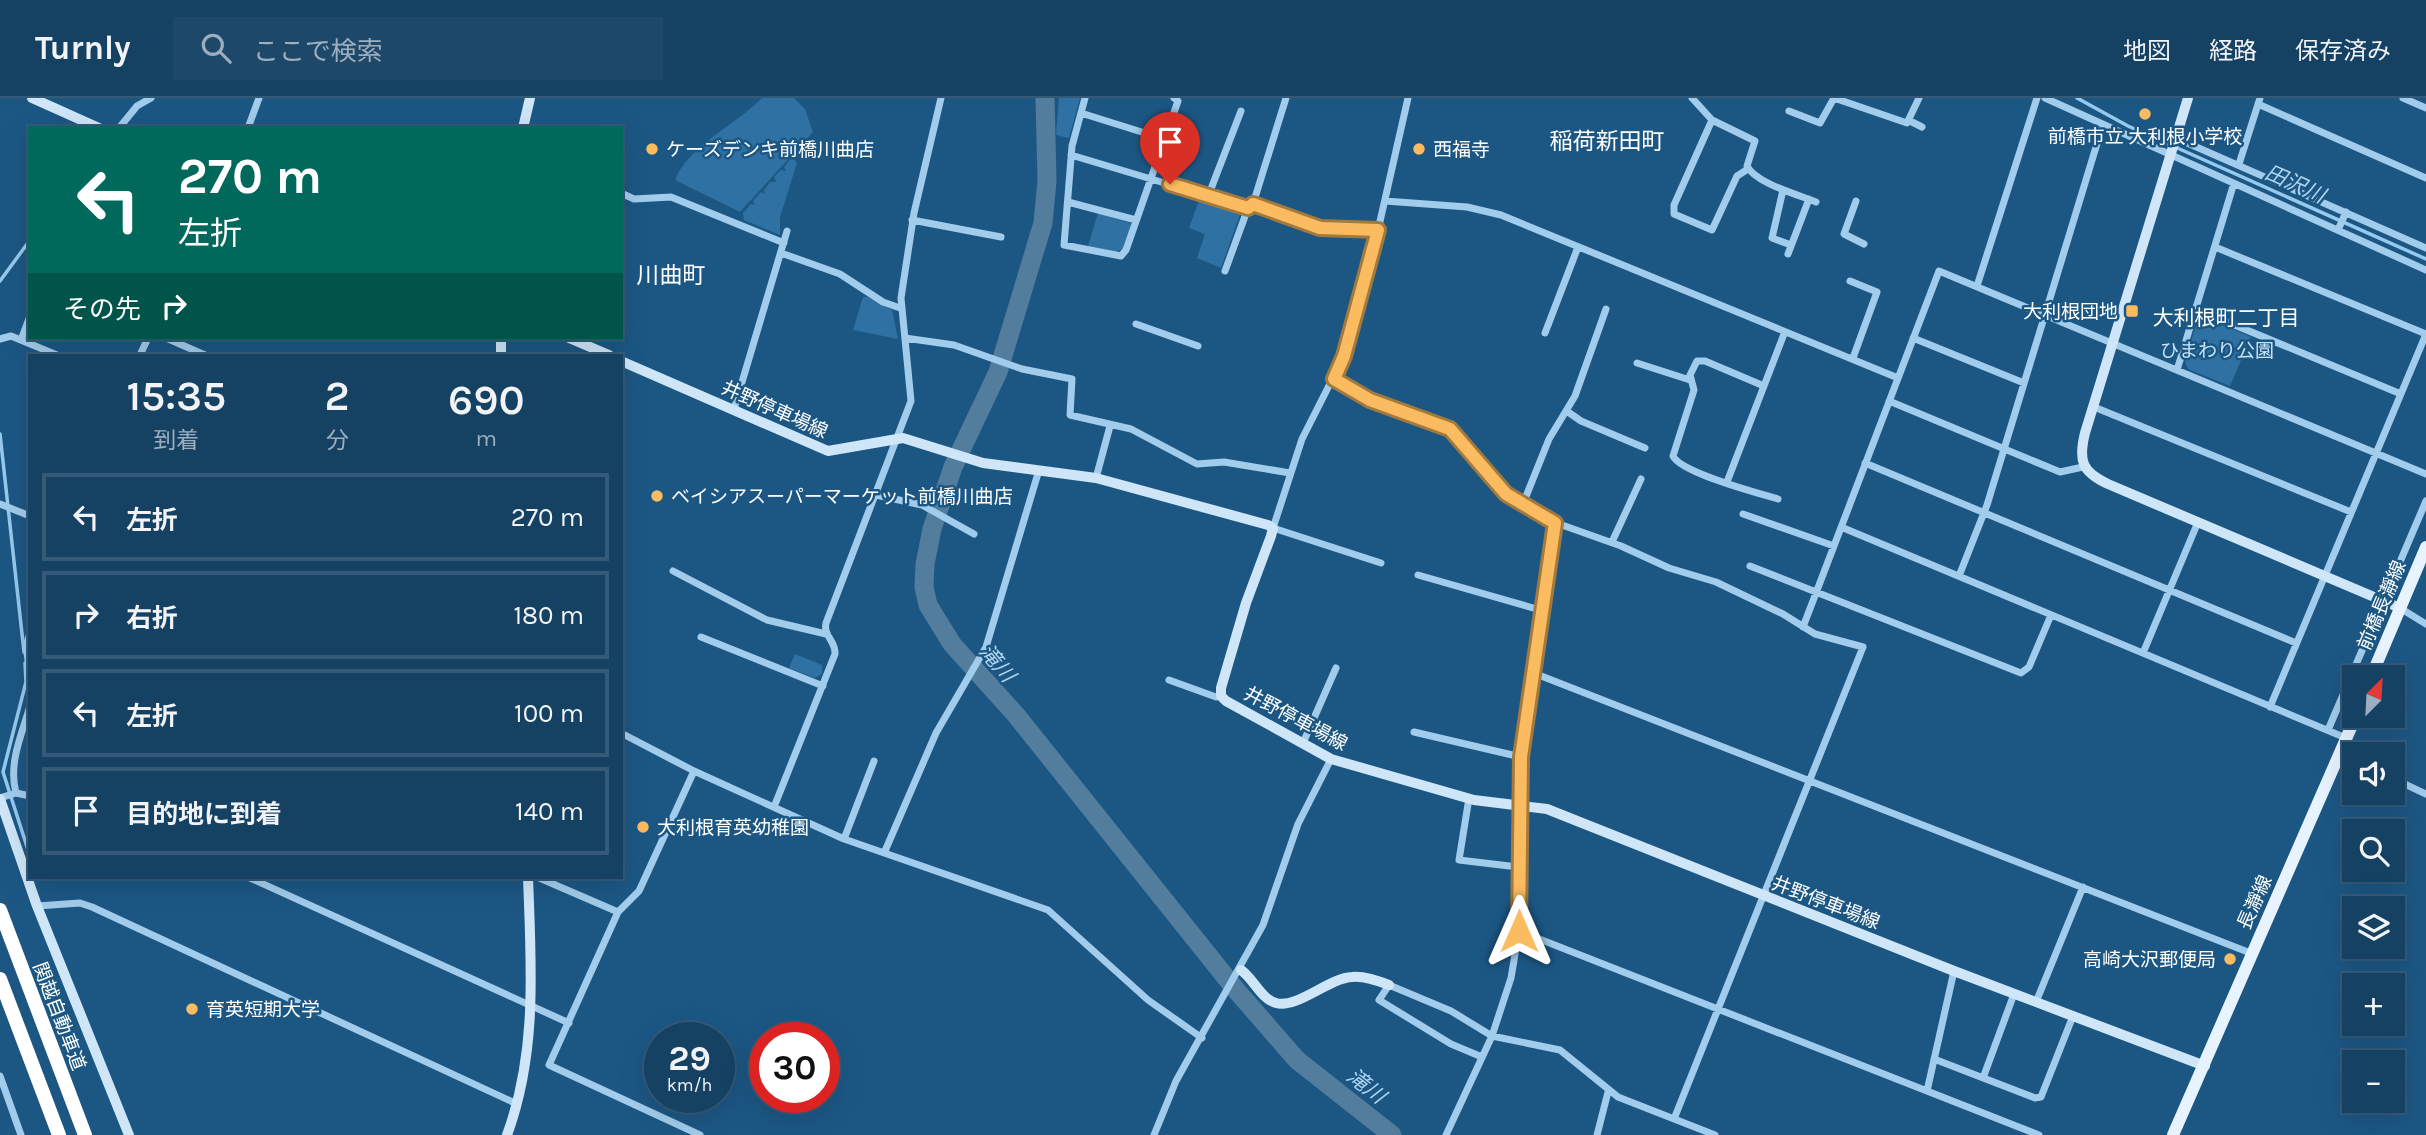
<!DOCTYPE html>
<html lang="ja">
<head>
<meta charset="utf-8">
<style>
  body { margin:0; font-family:Karla,"Noto Sans JP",sans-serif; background:#1e4869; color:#f1f3f6; height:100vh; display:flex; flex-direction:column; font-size:26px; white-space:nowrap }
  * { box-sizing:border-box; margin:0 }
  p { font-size:23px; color:#9dafbe }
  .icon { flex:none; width:38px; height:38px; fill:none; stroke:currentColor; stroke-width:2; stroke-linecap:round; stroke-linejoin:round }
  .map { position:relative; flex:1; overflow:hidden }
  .details { position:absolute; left:28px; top:256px; width:595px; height:525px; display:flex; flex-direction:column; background:#154163; border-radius:0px; box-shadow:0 7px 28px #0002,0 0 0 2px #345a78 }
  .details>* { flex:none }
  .top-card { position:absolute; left:28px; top:28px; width:595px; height:214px; border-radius:0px; box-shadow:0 7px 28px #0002,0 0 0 2px #345a78; background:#00695c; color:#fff; overflow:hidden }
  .needle { width:46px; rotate:24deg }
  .controls { position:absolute; left:2342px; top:567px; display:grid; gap:14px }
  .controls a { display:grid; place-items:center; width:63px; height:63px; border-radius:0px; background:#154163; box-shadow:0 7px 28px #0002,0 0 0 2px #345a78; font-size:35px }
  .speed { position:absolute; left:644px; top:924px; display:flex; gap:14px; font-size:35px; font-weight:700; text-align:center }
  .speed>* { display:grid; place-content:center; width:91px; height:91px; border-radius:50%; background:#154163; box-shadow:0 7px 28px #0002,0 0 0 2px #345a78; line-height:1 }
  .speed small { font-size:18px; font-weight:400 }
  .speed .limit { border:10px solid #d22; background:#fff; color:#111 }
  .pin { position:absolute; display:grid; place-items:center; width:60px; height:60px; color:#fff; margin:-72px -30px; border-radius:50% 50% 50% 0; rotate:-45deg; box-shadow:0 0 7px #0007 }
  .pin .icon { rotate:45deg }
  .me { position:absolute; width:77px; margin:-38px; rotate:0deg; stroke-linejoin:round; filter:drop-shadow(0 0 5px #0008) }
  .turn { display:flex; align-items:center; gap:24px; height:147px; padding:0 35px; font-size:32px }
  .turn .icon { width:91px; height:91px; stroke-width:2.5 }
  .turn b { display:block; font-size:49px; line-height:60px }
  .then { display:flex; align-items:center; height:66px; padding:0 35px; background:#0003; gap:14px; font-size:26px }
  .eta { display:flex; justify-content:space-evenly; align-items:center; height:119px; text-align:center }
  .eta b { font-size:42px; font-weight:600; line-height:49px }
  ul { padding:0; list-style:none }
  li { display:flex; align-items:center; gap:21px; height:88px; margin:0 14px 10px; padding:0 21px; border:4px solid #345a78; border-radius:0px }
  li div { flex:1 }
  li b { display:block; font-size:26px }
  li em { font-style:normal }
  header { display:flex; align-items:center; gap:42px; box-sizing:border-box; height:98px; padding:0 35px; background:#154163; border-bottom:2px solid #345a78 }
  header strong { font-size:33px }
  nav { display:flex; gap:38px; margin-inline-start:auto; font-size:24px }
  .search { width:490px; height:63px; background:#1e4869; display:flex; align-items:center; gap:18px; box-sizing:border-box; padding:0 24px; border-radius:0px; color:#9dafbe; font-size:26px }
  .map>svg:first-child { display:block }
  .green { fill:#2f71a2 }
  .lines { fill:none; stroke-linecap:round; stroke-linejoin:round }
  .stream { stroke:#95c9ed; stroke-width:3.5 }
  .river { stroke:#527d9d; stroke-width:19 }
  .street { stroke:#a2cceb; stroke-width:7 }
  .secondary { stroke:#cee6f8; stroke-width:10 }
  .primary { stroke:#e7f3fe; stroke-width:12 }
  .highway { stroke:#fff; stroke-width:14 }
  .route-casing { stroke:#a37a3e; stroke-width:18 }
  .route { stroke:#fbbb60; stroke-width:12 }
  .poi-dot { fill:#fbbb60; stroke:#1c5784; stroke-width:2.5 }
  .labels { text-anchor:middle; stroke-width:5; stroke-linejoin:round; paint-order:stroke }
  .poi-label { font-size:19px; fill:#fff; stroke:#1c5784; text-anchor:start }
  .park-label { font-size:19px; fill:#c7e3f8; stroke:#1c5784 }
  .street-label { font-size:19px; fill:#fff; stroke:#1c5784 }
  .water-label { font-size:21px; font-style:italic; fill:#aed6f2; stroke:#1c5784 }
  .neighbourhood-label { font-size:21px; fill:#fff; stroke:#1c5784 }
  .quarter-label { font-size:23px; fill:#fff; stroke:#1c5784 }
</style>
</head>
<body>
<header>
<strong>Turnly</strong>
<div class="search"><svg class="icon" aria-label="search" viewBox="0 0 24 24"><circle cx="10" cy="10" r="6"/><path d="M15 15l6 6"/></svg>ここで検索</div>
<nav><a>地図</a><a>経路</a><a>保存済み</a></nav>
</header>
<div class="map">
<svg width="2426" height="1037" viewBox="0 0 2426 1037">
  <rect width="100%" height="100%" fill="#1c5784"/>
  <path class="green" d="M762,0H794L805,11L813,34L740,114L675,82C689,47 736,27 762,0Z
    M1059,0H1080L1069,40L1056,37Z
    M792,59L797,65L780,119V137L744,122L743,115L751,106L755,107L753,103L761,94L765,96L764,92L770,84H776L774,79L781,72L786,73L784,69Z
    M1201,97L1242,111L1221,170L1197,160L1205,136L1189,130Z
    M1098,115L1130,125L1132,129L1123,151L1116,154L1088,148Z
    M863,199H868L892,212L898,241L853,232Z
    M2204,219L2251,239L2230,288L2188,271L2185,264L2198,220Z
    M795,556L822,567V576L815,580L789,570Z"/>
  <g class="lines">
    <path class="stream" d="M2077,0L2128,28L2426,161
      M0,183L30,142
      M0,336L24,554
      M25,565L26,584L3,674L29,755"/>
    <path class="river" d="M1045,0L1047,83L1043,125L998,274L953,369L932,431L925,466L924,489L928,507L952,546L1016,617L1236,892L1297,962L1392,1037"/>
    <path class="street" d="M1085,0L1072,48L1064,147L1121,158L1126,152L1178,3L1174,0
      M1692,0L1712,22L1755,43L1747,68C1755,85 1799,97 1816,104
      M2045,0L2426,172
      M2403,0L2426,10
      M2258,6L2426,80
      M1789,13L1820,25L1834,0L1907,25L1919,0
      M1081,15L1164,41
      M1712,22L1674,107V116L1712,132L1737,78L1748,71
      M1910,23L1922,29
      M119,30L137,8L151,0
      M248,30L259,0
      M2176,40L2426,150
      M1071,57L1248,110L1253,106L1320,130L1379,132
      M2239,66L2260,0
      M1783,92L1772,140L1791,147
      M621,95L634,101L671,99L784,145
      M1209,96L1241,13
      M1385,103L1467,109L1501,117L1898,280
      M1856,103L1844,136L1864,146
      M1068,104L1136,122
      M1253,106L1286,0
      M912,122L1001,139
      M2338,132L2346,114
      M2215,149L2426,236
      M781,155L840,176L883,204L900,210
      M1788,156L1809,101
      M1225,173L1248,110
      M1850,183L1877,194L1853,260
      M1977,188L2037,0
      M2196,211L2401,296
      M1136,226L1198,248
      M1545,235L1578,149
      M166,240L205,257
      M905,240L954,247L1022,271L1072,281L1070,317L1131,331L1197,366L1224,364L1290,375
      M1913,240L2024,285
      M0,241L11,238L57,257
      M21,242L30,218
      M140,257L148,240
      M1637,265L1690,282
      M2177,272L2234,85
      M1334,281L1370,302L1450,331L1503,393L1548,422L1621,448L1669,470L1716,484L1783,516L1815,536L1863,549L1674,1021
      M1764,288L1705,263H1697L1690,277L1694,292L1673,358C1681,375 1758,395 1778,401
      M1889,303L2060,374L2083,369
      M2094,309L2351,414
      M734,311L787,133
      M1568,314L1581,323L1645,350
      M1865,365L2296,545
      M1096,380L1110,328
      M1727,384L1784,236
      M876,397L922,407L974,436
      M0,406L30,418
      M1523,406L1549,341L1575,298L1606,211
      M1743,416L1834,448
      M1841,429L2346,640
      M1612,444L1641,381
      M1381,465L1273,430L1302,341L1344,258L1366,185L1408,0
      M1750,468L2021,575L2029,569L2051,517
      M673,473L767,522L826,536
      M1418,477L1540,512
      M1959,478L1987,407L2103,26
      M2400,510L2426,526
      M1803,529L1939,173L2426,376
      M30,535L26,548L30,576
      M701,539L823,588
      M2143,555L2198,424
      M1531,574L2253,856
      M1169,582L1216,599L1221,598
      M2270,609L2426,236
      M2328,632L2426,403
      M1414,634L1521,659
      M621,635L694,673L844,741L1048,812L1148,902L1202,940
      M1303,645L1336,570
      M2338,660L2354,663
      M694,673L639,793L618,814L549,967L700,1037
      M2392,680L2426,696
      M16,695C8,665 22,636 30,608
      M0,700L16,695L30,698
      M1469,700L1459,762L1518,769
      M774,709L835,556C836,543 823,538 826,525L911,303L901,200L914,115L941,0
      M844,741L874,663
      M885,753L936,635L986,549L1039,372
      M248,779L569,925
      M537,779L618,814
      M37,808L80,805L92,809L517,1006
      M1519,833L2039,1037
      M2036,904L2083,789
      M1482,959L1451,946L1379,902L1389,887L1451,913L1492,938L1560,952L1618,999L1715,1037
      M1934,961L2035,1000L2041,999L2073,918
      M0,978L21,1037
      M1983,980L2014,896
      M1927,993L1954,873
      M1154,1037L1176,983L1263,827L1298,726L1331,661
      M1446,1037L1492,938L1511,880L1519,833L1521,659L1555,425
      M1597,1037L1608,994"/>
    <path class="secondary" d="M32,0L99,30
      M2188,0L2085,335C2078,363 2082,374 2108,386L2400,510
      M523,30L530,0
      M501,240V257
      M569,240L609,257
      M621,263L828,353L903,340L983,365L1096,380L1268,427L1273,430L1271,438L1246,505L1221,590V598L1226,603L1331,661L1474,702L1547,711L1954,873L2205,968
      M0,701L37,808L129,1037
      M1241,872C1253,880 1261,901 1276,905C1297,911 1329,880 1352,879C1365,878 1378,883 1389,887
      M507,1037C538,953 531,866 528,779"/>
    <path class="primary" d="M2371,579L2426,449
      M2173,1037L2356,618"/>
    <path class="highway" d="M0,812L85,1037
      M0,881L59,1037"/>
  </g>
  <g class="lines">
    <defs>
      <path id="route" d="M1170,86L1248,110L1253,106L1320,130L1378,132L1344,258L1334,281L1370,302L1450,331L1506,396L1555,425L1521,659L1519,833"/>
    </defs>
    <use href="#route" class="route-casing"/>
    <use href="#route" class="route"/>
  </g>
  <g class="poi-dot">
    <circle cx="2145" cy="16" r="7"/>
    <circle cx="652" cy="51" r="7"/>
    <circle cx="1419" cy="51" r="7"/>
    <rect x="2125" y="206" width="14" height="14" rx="3.5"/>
    <circle cx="657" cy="398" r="7"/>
    <circle cx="643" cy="729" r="7"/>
    <circle cx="2230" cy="861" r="7"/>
    <circle cx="192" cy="911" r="7"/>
  </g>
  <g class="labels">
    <g class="poi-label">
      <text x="2145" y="45" text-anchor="middle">前橋市立 大利根小学校</text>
      <text x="666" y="58">ケーズデンキ前橋川曲店</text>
      <text x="1433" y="58">西福寺</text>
      <text x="2118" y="220" text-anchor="end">大利根団地</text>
      <text x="671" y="405">ベイシアスーパーマーケット前橋川曲店</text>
      <text x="657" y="736">大利根育英幼稚園</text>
      <text x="2216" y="868" text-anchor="end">高崎大沢郵便局</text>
      <text x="206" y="918">育英短期大学</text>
    </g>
    <g class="park-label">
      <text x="2217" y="259">ひまわり公園</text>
    </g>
    <g class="street-label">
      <text transform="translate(775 311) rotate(24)" y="7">井野停車場線</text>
      <text transform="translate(2381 507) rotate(-67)" y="7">前橋長瀞線</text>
      <text transform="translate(1296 620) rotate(28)" y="7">井野停車場線</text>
      <text transform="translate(1826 804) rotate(21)" y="7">井野停車場線</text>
      <text transform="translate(2254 804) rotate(-66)" y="7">長瀞線</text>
      <text transform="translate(60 918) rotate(69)" y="7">関越自動車道</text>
    </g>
    <g class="water-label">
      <text transform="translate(2295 86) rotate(24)" y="7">田沢川</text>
      <text transform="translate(997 565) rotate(50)" y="7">滝川</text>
      <text transform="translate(1366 988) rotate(38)" y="7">滝川</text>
    </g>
    <g class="neighbourhood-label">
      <text x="2226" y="227">大利根町二丁目</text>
    </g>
    <g class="quarter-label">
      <text x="1607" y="51">稲荷新田町</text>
      <text x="671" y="185">川曲町</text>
    </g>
  </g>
</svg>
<div class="controls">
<a><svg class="needle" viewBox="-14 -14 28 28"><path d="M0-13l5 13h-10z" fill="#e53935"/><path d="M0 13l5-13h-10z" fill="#9dafbe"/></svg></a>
<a><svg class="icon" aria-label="sound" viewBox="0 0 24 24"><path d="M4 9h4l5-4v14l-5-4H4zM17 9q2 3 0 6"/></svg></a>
<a><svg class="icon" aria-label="search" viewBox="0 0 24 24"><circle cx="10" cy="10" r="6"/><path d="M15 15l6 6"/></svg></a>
<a><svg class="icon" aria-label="layers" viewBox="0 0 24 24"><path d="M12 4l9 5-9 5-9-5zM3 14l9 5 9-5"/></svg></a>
<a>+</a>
<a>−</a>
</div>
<div class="speed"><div>29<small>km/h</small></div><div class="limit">30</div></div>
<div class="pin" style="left:1170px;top:86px;background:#d93025"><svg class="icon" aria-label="arrive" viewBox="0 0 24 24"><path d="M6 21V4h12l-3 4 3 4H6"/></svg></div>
<svg class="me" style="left:1519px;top:833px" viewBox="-20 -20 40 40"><path d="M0-17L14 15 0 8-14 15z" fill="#fbbb60" stroke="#fff" stroke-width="4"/></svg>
<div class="top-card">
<div class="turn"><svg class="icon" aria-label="left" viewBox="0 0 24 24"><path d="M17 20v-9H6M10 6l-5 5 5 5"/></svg><div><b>270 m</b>左折</div></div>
<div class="then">その先<svg class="icon" aria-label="right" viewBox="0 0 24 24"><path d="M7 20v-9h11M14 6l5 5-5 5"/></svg></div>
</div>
<section class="details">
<div class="eta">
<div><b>15:35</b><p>到着</p></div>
<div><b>2</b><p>分</p></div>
<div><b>690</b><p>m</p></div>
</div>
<ul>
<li><svg class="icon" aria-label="left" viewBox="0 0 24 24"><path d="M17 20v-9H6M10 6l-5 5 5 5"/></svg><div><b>左折</b></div><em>270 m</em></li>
<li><svg class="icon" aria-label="right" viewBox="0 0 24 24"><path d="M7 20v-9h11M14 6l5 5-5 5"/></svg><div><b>右折</b></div><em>180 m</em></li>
<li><svg class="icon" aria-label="left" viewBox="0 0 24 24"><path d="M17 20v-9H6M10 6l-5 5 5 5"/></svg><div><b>左折</b></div><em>100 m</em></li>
<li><svg class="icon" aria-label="arrive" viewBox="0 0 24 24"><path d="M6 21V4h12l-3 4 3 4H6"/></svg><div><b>目的地に到着</b></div><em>140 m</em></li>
</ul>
</section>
</div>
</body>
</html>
